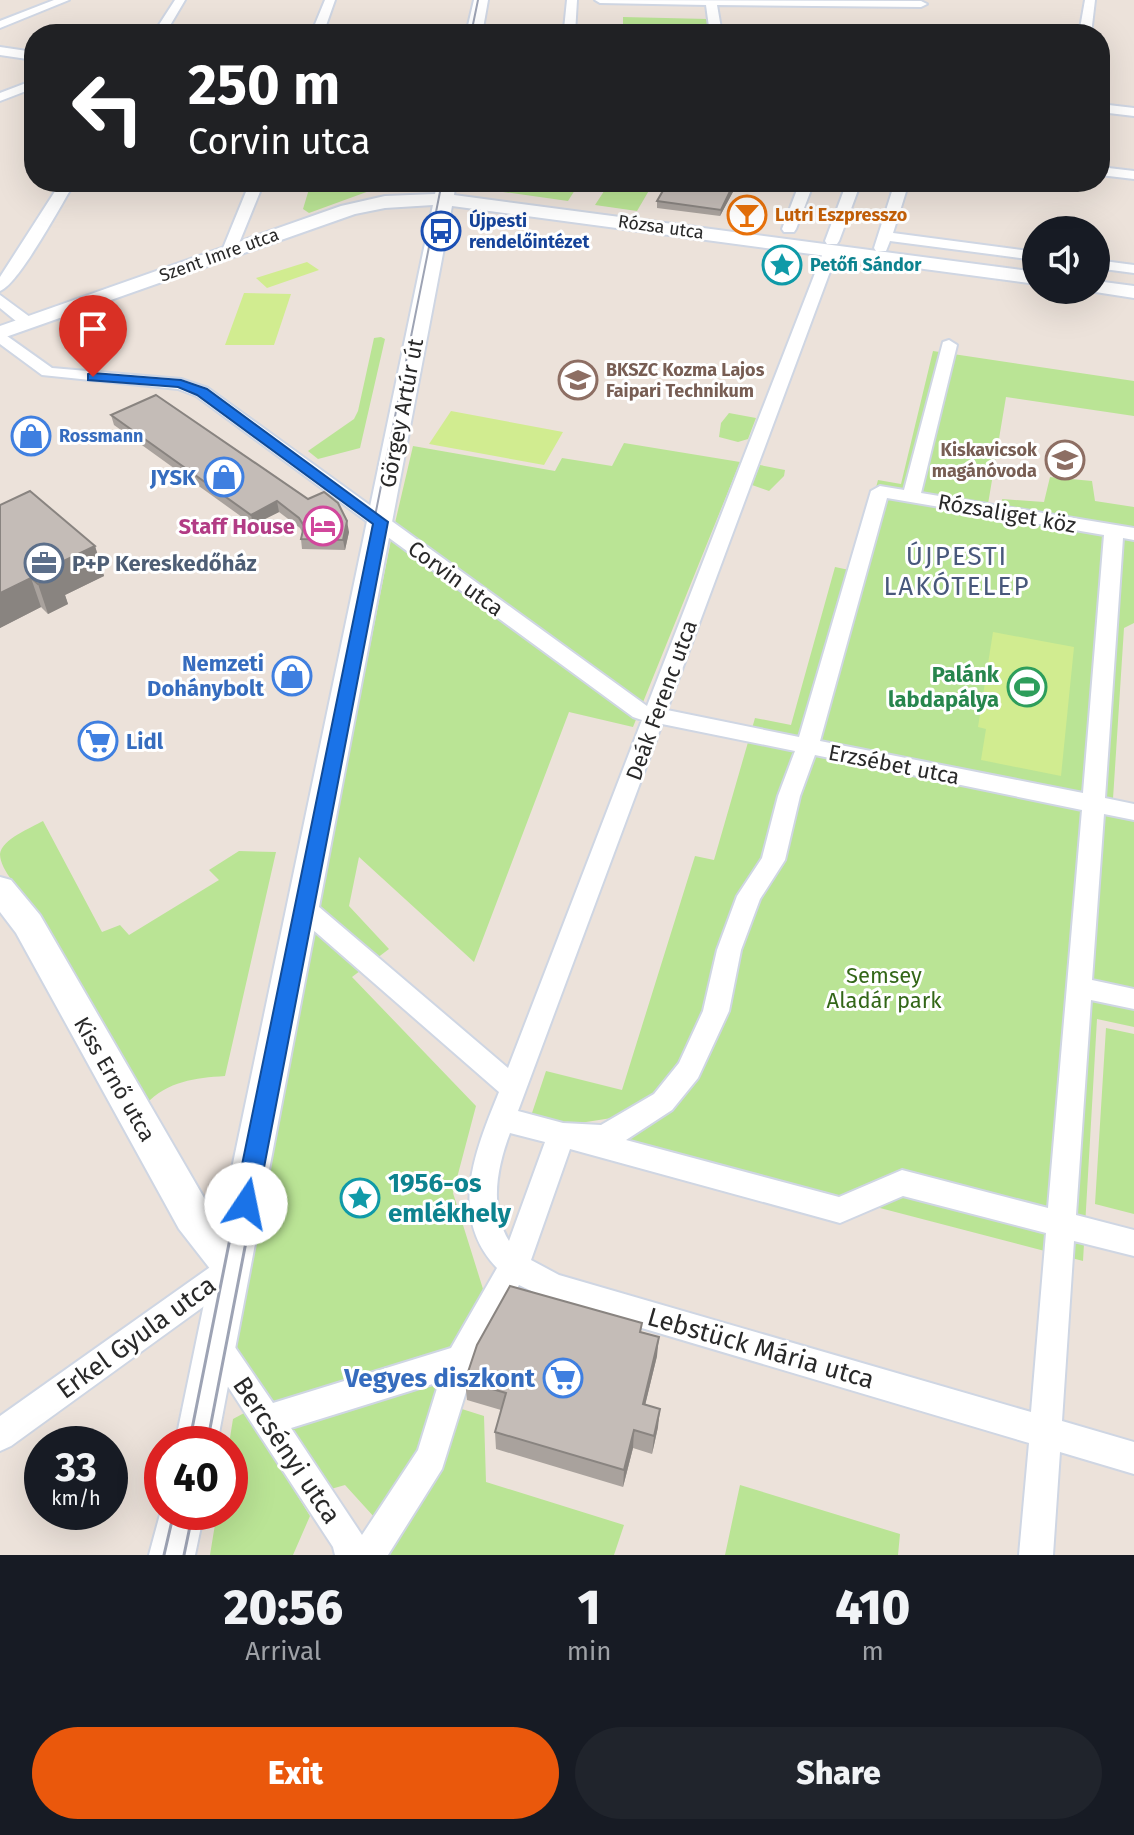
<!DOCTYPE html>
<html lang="en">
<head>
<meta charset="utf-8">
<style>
  body { margin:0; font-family:"Fira Sans",sans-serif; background:#20242c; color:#f1f3f6; height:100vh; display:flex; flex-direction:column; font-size:30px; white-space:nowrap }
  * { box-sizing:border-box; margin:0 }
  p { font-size:26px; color:#9ea1a6 }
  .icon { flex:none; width:44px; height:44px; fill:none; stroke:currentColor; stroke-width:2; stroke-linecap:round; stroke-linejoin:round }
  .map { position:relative; height:1555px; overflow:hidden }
  .side { display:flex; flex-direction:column; background:#171b24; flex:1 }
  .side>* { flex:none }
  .guide { position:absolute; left:24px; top:24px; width:1086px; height:168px; border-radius:32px; box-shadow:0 8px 32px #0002; background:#202124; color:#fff; overflow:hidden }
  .tools { position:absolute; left:1022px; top:216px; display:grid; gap:16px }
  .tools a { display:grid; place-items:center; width:88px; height:88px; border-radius:50%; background:#171b24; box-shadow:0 8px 32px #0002; font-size:40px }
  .speed { position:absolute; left:24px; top:1426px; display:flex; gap:16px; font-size:40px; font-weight:700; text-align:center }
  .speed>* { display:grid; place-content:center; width:104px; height:104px; border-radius:50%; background:#171b24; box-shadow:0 8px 32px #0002; line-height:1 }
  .speed small { font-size:20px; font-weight:400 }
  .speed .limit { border:12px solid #d22; background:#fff; color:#111 }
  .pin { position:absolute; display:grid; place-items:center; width:68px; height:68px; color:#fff; margin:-82px -34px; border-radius:50% 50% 50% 0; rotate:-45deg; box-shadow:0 0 8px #0007 }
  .pin .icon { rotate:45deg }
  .me { position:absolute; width:88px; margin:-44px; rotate:11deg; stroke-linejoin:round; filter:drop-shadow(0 0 6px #0008) }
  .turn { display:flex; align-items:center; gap:28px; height:168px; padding:0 32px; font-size:36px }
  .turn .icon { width:104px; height:104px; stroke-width:2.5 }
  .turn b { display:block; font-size:56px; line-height:68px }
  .eta { display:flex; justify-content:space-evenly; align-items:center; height:136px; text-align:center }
  .eta b { font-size:48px; font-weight:800; line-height:56px }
  .action { display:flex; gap:16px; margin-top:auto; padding:16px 32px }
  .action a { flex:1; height:92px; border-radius:48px; background:#ea580c; color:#fff; font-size:32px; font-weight:800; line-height:92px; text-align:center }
  .action a+a { background:#20242c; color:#f1f3f6 }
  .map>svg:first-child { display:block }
  .green { fill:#bae495 }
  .pitch { fill:#d1ec90 }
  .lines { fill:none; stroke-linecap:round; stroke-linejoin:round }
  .street-casing { stroke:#cfd6e3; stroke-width:4 }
  .secondary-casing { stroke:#cfd6e3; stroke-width:4 }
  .street { fill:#fff; fill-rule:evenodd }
  .secondary { fill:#fff; fill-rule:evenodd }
  .tram-far1 { stroke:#9da3b4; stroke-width:2 }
  .tram { stroke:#9da3b4; stroke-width:3 }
  .wall { fill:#a9a29d }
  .shaded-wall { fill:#898480 }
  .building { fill:#c4bcb7; stroke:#898480; stroke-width:2 }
  .route { fill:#1a73e8; stroke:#114b97; stroke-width:2 }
  .labels { text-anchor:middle; stroke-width:6; stroke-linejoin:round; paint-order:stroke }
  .far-food-label { font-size:18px; font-weight:bold; fill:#c56008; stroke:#fff; text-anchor:start }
  .far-transit-label { font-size:18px; font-weight:bold; fill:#164399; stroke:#fff; text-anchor:start }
  .far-street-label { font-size:18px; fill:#292929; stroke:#fff }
  .far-culture-label { font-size:18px; font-weight:bold; fill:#0d838f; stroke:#fff; text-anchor:start }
  .far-education-label { font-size:18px; font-weight:bold; fill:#785e54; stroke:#fff; text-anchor:start }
  .far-shop-label { font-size:18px; font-weight:bold; fill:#366cbe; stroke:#fff; text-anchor:start }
  .street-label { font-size:22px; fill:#292929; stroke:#fff }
  .shop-label { font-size:22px; font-weight:bold; fill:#366cbe; stroke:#fff; text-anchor:end }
  .hotel-label { font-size:22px; font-weight:bold; fill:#b23c85; stroke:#fff; text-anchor:end }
  .service-label { font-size:22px; font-weight:bold; fill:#4e5e75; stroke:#fff; text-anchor:start }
  .leisure-label { font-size:22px; font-weight:bold; fill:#27864d; stroke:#fff; text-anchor:end }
  .park-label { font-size:22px; fill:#336718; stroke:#fff }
  .quarter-label { font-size:26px; letter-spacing:2px; fill:#48587b; stroke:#fff }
  .near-culture-label { font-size:26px; font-weight:bold; fill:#0d838f; stroke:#fff; text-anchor:start }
  .near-street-label { font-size:26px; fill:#292929; stroke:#fff }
  .near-shop-label { font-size:26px; font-weight:bold; fill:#366cbe; stroke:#fff; text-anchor:end }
</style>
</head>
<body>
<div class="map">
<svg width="1134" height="1555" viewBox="0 0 1134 1555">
  <rect width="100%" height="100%" fill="#ece2da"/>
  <path class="green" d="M623,17L708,19L711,34H623Z
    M469,182H580L568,201L475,188L468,185Z
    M610,182H654L637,211L595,205Z
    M383,186L309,213L303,209L309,189L359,190Z
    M381,337L385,339L360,448L318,459L308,451L354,419L358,411L374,338Z
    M933,351L1134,381V416L1006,397L988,504L1004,507L1002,499L1044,502L1050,477L1092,481L1095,501L1134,507V623L1124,628L1113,799L1134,803V1027L1097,1019L1083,1261L612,1138L618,1117L567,1125L530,1119L546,1071L622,1090L695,856L714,860L755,718L791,725L835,567L854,571L878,480L901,484Z
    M729,413L756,418L748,439L738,442L719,437L721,423Z
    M624,443L740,462L633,727L569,712L474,962L359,857L349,906L389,949L352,977L476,1106L453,1193L483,1289L446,1404L484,1416L486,1482L624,1525L614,1555H381L375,1518L345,1485L331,1489L231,1350L391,540L413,446L555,471L562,458L612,466Z
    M760,465L785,470L784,476L769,491L752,485Z
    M43,821L102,932L120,925L129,935L219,880L209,870L239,851L276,852L225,1076C195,1078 168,1081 146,1104C108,1038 72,970 31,905C22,891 0,871 0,854C2,839 31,828 43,821Z
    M1106,1028L1134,1034V1214L1095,1204Z
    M246,1412L310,1516L293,1555H210L217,1512H230L229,1444L233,1419Z
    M740,1485L900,1534L898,1555H725Z"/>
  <path class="pitch" d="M307,262L319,270L267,288L256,278Z
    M244,293L291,294L274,345H225Z
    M451,411L563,432L544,465L429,444Z
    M993,632L1074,647L1061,776L981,760L986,729L978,727Z"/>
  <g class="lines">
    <defs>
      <path id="street" d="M54,0H69L0,28V21Z
        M175,0H185L165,34H153Z
        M325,0H335L323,34H311Z
        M567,0H577L575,34L490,32L496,29H564Z
        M595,0L921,1L927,4L921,7L717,5L722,34H710L706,5L600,3Z
        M1085,0H1095L1091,34H1079Z
        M0,47L34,52V60L0,55Z
        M34,80V88L0,101V93Z
        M1100,104L1134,108V116L1100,112Z
        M1100,167L1134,171V179L1100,175Z
        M61,182H75C62,203 19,284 0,291V277Z
        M250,182H264L235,253L233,256H223L221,253Z
        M800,182H814L796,229L794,232H784L782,229Z
        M847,182H861L839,241L837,244H827L825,241Z
        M895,182H909L893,233L1036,252V260L890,241L886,251H876L874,248Z
        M831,246L838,250L667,710L799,737L871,491L880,486L904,490L943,342L949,340L957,345L921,493L1134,528V540L1123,538L1105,798L1134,804V820L1104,814L1092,980L1134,989V1009L1091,1000L1076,1215L1134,1230V1256L1074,1241L1062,1421L1134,1442V1474L1060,1452L1053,1555H1019L1029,1443L554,1302L519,1285L474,1366L442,1469L388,1555H335L333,1547L202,1347L206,1337L217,1332L228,1337L273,1403L451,1348L497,1268C447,1216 476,1149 499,1092L296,915L292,908L296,901L304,899L312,901L508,1068L642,720L633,717L196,396L178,389L42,375L0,344V331L52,368L181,379L208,388L647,706L824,250ZM887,498L1104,535L1083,793L820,741ZM662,724L795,751L778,796L762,858L737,896L717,950L703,1011L679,1063L654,1094L601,1125L563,1123L518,1111ZM815,755L1082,810L1048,1208L902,1170L839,1197L626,1140L672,1110L698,1078L729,1011L741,950L760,899L785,860L800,796ZM510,1133L545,1142L509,1241C489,1208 497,1167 510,1133ZM570,1149L840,1223L903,1196L1046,1233L1031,1412L559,1275L531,1260ZM439,1382L418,1450L362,1535L291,1428Z
        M1096,260L1134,265V273L1096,268Z
        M0,295L34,320V326H22L0,308Z
        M233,1254L243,1258L247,1268L243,1278L11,1446L0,1451V1416L223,1258Z"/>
      <path id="secondary" d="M474,0H488L482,34H466Z
        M438,182H456L454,195L1036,272V284L452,206L217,1444H175L211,1270L179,1229L16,933L0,912V877L11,880L40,915L207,1203L221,1221L433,205L385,208L355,214L0,339V326L341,206L385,196L435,194Z
        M1096,281L1134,286V298L1089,291L1096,290Z
        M162,1507V1512H204L195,1555H149Z"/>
    </defs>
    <use href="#street" class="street-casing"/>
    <use href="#secondary" class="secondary-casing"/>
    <use href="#street" class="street"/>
    <use href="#secondary" class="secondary"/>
    <path class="tram-far1" d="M471,34L478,0
      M279,995L442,182
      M294,995L379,556"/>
    <path class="tram" d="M189,1444L279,993
      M207,1444L294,993
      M164,1555L174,1512
      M184,1555L193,1512"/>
  </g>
  <path class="wall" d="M312,182H362L359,190L313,189Z
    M734,183V190L720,216L657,208V201Z
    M111,415L349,532L345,550L302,549L301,539L302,532L300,528L279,512L253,525L114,425Z
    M0,505L95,546L104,576L65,595L68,604L48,614L41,607L0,628Z
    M641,1332L657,1356L645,1405L658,1427L652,1454L633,1448L623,1487L496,1449L495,1432L501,1410L467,1400L465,1381Z"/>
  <path class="shaded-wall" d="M734,183V190L720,216L721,210Z
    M277,501L279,512L253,525L251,515Z
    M347,521L349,532L345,550L343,540Z
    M95,546L104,576L65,595L68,604L48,614L38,584L51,567Z
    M31,578L41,607L0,628V593Z
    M659,1337L657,1356L641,1422L643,1404Z
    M660,1409L658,1427L652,1454L654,1436Z
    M634,1430L633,1448L623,1487L624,1470Z"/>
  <path class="building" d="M668,182H727L734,183L721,210L657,201Z
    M156,395L308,499L324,492L338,503L347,521L343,540L301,539L304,526L299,518L277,501L251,515L111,415Z
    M30,491L95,546L51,567L59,574L38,584L31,578L0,593V505Z
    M510,1286L642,1323L640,1332L659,1337L643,1404L660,1409L654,1436L634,1430L624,1470L495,1432L506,1393L465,1381L477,1345Z"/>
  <path class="route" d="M93,373L181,380L207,389L388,522L257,1204L254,1212L246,1215L237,1212L234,1204L373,524L197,395L178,387L88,380V374Z"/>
  <defs>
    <symbol id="bar-ring" viewBox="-11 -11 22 22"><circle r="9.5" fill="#fff" stroke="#e8710a" stroke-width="1.5"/><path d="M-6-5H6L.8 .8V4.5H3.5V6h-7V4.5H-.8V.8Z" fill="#e8710a"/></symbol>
    <symbol id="bus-ring" viewBox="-11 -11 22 22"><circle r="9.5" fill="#fff" stroke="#1a4fb4" stroke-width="1.5"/><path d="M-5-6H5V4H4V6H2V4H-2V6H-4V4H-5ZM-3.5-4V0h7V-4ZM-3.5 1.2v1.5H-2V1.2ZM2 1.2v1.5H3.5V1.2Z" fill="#1a4fb4"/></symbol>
    <symbol id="sight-ring" viewBox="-11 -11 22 22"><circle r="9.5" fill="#fff" stroke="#0f9aa8" stroke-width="1.5"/><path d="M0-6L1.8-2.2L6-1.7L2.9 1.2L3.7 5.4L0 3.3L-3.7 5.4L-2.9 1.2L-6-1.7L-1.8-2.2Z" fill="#0f9aa8"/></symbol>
    <symbol id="school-ring" viewBox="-11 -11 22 22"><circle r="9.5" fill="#fff" stroke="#8d6e63" stroke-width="1.5"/><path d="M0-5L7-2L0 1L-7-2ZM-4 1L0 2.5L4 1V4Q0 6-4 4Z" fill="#8d6e63"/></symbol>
    <symbol id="shop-ring" viewBox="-11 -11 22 22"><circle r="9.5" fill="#fff" stroke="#3f7fe0" stroke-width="1.5"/><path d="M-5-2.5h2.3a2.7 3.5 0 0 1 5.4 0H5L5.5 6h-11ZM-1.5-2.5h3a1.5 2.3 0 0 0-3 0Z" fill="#3f7fe0"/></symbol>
    <symbol id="hotel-ring" viewBox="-11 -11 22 22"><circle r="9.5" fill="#fff" stroke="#d1479c" stroke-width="1.5"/><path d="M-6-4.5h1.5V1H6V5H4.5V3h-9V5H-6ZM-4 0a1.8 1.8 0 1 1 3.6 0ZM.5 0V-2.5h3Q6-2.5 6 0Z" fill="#d1479c"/></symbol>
    <symbol id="office-ring" viewBox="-11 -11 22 22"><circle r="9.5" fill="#fff" stroke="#5c6f8a" stroke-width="1.5"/><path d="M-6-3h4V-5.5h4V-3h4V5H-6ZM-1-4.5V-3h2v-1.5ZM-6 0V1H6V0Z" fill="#5c6f8a"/></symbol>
    <symbol id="stadium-ring" viewBox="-11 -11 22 22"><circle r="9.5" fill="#fff" stroke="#2e9e5b" stroke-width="1.5"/><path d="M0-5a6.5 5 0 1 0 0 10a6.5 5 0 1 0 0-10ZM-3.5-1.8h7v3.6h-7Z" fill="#2e9e5b"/></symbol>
    <symbol id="supermarket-ring" viewBox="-11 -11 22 22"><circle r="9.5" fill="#fff" stroke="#3f7fe0" stroke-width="1.5"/><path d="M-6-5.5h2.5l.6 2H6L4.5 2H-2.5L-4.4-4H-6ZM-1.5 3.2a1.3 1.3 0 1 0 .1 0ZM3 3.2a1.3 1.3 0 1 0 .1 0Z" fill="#3f7fe0"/></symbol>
  </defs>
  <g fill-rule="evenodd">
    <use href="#bar-ring" x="725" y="193" width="44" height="44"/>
    <use href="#bus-ring" x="419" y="209" width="44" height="44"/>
    <use href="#sight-ring" x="760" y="243" width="44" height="44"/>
    <use href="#school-ring" x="556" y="358" width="44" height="44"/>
    <use href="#shop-ring" x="9" y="414" width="44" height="44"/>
    <use href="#school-ring" x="1043" y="438" width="44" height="44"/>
    <use href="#shop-ring" x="202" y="455" width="44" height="44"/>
    <use href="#hotel-ring" x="301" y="504" width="44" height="44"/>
    <use href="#office-ring" x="22" y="541" width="44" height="44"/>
    <use href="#shop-ring" x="270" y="654" width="44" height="44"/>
    <use href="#stadium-ring" x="1005" y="665" width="44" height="44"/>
    <use href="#supermarket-ring" x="76" y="719" width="44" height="44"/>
    <use href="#sight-ring" x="338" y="1176" width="44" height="44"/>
    <use href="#supermarket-ring" x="541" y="1356" width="44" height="44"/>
  </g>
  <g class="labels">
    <g class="far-food-label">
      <text x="775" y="221">Lutri Eszpresszo</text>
    </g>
    <g class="far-transit-label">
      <text x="469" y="227">Újpesti<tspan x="469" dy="21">rendelőintézet</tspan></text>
    </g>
    <g class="far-street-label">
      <text transform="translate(661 227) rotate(8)" y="6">Rózsa utca</text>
      <text transform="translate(219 255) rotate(-20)" y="6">Szent Imre utca</text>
    </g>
    <g class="far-culture-label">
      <text x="810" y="271">Petőfi Sándor</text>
    </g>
    <g class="far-education-label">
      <text x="606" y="376">BKSZC Kozma Lajos<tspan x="606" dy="21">Faipari Technikum</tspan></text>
      <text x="1037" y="456" text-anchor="end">Kiskavicsok<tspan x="1037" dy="21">magánóvoda</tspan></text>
    </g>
    <g class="far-shop-label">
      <text x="59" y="442">Rossmann</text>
    </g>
    <g class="street-label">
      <text transform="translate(401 413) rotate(-79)" y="8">Görgey Artúr út</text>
      <text transform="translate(1007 513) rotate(10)" y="8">Rózsaliget köz</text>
      <text transform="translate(456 578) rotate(36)" y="8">Corvin utca</text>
      <text transform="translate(661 700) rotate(-70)" y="8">Deák Ferenc utca</text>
      <text transform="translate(894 764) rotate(11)" y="8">Erzsébet utca</text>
      <text transform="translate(115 1079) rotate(60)" y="8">Kiss Ernő utca</text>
    </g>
    <g class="shop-label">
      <text x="196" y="485">JYSK</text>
      <text x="264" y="671">Nemzeti<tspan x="264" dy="25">Dohánybolt</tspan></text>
      <text x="126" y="749" text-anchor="start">Lidl</text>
    </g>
    <g class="hotel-label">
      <text x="295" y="534">Staff House</text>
    </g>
    <g class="service-label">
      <text x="72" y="571">P+P Kereskedőház</text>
    </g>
    <g class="leisure-label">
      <text x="999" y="682">Palánk<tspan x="999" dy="25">labdapálya</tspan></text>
    </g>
    <g class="park-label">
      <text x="884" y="983">Semsey<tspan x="884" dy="25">Aladár park</tspan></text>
    </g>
    <g class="quarter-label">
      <text x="957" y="565">ÚJPESTI<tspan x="957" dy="30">LAKÓTELEP</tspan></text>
    </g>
    <g class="near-culture-label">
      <text x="388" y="1192">1956-os<tspan x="388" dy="30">emlékhely</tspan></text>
    </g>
    <g class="near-street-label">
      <text transform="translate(136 1337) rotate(-36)" y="9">Erkel Gyula utca</text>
      <text transform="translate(761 1348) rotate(16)" y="9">Lebstück Mária utca</text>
      <text transform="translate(287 1450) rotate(56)" y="9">Bercsényi utca</text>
    </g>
    <g class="near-shop-label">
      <text x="535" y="1387">Vegyes diszkont</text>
    </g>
  </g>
</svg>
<div class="tools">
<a><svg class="icon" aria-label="sound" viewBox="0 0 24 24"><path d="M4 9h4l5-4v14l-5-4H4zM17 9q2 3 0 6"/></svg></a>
</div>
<div class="speed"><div>33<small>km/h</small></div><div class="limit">40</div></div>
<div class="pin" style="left:93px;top:377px;background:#d93025"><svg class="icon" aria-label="arrive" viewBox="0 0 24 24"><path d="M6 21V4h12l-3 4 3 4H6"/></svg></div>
<svg class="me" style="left:246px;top:1204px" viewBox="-20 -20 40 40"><circle r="19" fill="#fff"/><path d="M0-13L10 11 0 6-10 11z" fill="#1a73e8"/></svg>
<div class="guide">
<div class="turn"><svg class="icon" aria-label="left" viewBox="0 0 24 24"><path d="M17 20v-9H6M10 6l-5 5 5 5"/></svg><div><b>250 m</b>Corvin utca</div></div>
</div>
</div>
<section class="side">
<div class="eta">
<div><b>20:56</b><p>Arrival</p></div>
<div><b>1</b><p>min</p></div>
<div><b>410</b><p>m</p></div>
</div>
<div class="action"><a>Exit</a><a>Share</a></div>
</section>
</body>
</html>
